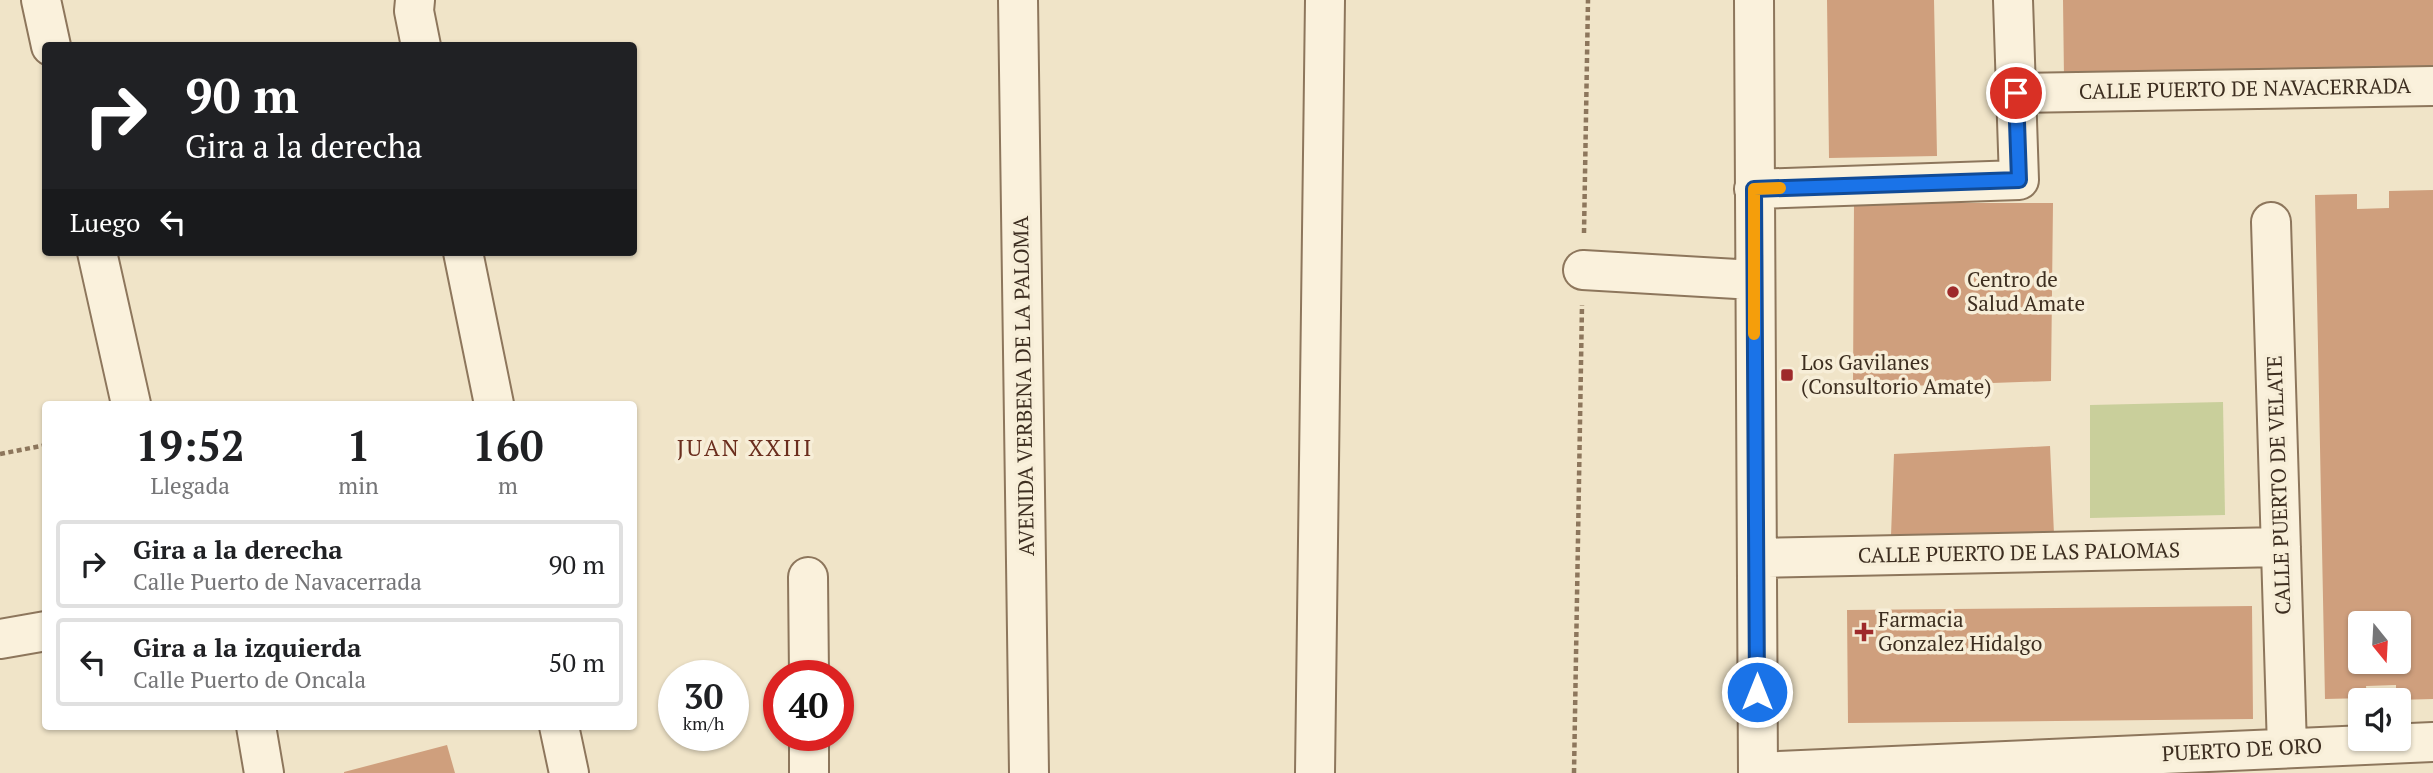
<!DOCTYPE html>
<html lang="es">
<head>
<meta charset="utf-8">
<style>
  body { margin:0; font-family:"PT Serif",serif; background:#f6f6f6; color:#202124; height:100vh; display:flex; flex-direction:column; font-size:26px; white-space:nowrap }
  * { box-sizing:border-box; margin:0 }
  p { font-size:23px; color:#757577 }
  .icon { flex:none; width:38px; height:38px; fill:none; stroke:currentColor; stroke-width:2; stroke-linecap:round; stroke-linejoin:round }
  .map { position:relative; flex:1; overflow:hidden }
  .side { position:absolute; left:42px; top:401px; width:595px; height:329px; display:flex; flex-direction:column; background:#fff; border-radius:7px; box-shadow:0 2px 5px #0004 }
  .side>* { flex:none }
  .top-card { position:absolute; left:42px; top:42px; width:595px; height:214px; border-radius:7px; box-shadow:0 2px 5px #0004; background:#202124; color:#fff; overflow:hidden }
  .needle { width:46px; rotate:162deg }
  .controls { position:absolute; left:2348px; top:611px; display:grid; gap:14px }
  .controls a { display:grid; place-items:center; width:63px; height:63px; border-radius:7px; background:#fff; box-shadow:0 2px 5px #0004; font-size:35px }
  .speed { position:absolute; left:658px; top:660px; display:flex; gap:14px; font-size:35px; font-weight:700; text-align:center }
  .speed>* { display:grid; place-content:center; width:91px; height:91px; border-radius:50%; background:#fff; box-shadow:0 2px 5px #0004; line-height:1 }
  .speed small { font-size:18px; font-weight:400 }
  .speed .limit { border:10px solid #d22; background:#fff; color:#111 }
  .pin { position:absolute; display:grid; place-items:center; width:60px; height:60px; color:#fff; margin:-30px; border:4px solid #fff; border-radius:50%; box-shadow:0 2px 7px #0007 }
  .me { position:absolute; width:77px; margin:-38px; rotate:0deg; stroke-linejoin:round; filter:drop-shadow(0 0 5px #0008) }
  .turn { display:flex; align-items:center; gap:24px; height:147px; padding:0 28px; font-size:32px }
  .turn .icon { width:91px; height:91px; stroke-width:2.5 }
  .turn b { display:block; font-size:49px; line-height:60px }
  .then { display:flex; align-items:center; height:66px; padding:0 28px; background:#0003; gap:14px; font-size:26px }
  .eta { display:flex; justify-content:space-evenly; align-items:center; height:119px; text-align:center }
  .eta b { font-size:42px; font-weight:700; line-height:49px }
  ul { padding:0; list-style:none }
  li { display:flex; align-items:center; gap:21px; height:88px; margin:0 14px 10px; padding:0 14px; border:4px solid #e0e0e0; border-radius:7px }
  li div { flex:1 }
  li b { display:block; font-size:26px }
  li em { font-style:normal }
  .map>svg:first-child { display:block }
  .green { fill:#c9cf9b }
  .building { fill:#cf9f7d; fill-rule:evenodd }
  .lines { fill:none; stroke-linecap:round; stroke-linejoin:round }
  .minor-casing { stroke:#8d765c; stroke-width:42 }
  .path { stroke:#8d765c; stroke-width:4.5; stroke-dasharray:5 3.5; stroke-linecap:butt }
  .minor { stroke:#faf1dc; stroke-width:38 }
  .route-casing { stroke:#114b97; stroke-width:18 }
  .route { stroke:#1a73e8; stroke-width:12 }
  .slow { stroke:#f59e0b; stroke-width:12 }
  .poi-dot { fill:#9e2a2b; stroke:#f7eed8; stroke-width:2.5 }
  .labels { text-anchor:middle; stroke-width:7; stroke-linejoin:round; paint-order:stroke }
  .street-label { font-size:21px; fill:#3d2e20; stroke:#f7eed8 }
  .poi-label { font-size:21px; fill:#3d2e20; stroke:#f7eed8; text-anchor:start }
  .neighbourhood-label { font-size:23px; letter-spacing:2px; fill:#6b2e1e; stroke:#f7eed8 }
</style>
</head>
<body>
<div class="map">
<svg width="2433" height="773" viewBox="0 0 2433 773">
  <rect width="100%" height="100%" fill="#f0e4c8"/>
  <path class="green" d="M2223,402L2225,515L2090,518V405Z"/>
  <path class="building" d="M1827,0H1934L1937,156L1829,158Z
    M2063,0H2433V73L2064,78Z
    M2433,190V699L2396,700V685L2366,686L2367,698L2325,699L2315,195L2357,194V209L2389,208V191ZM2361,623H2399V662H2361Z
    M1854,203H2053L2051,381L1853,388Z
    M2050,446L2054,534L1891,536L1894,454Z
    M2252,606L2253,719L1848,723L1847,610Z
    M447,745L455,773H344V772Z"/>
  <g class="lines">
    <defs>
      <path id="minor" d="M41,0L51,46
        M415,0L414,11L421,46
        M1018,0L1029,773
        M1754,0L1758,773
        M2016,93L2433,86
        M1754,189L2019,180L2013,0
        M2271,222L2287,748
        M97,252L131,404
        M463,252L494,404
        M1583,270L1754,280
        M1757,558L2281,547
        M808,577L809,676
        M0,639L46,631
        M256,726L264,773
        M559,726L569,773
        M809,735V773
        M1758,772L2433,742
        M1315,773L1325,0"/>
    </defs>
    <use href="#minor" class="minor-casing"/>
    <path class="path" d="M1584,233L1588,0
      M0,454L46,445
      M1574,773L1582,305"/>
    <use href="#minor" class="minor"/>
  </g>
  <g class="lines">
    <defs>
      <path id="route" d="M1757,692L1754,189L2019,180L2016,93"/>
    </defs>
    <use href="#route" class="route-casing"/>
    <use href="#route" class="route"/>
    <path class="slow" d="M1754,334V189L1780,188"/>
  </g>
  <g class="poi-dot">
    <circle cx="1953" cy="292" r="7"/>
    <rect x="1780" y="368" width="14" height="14" rx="3.5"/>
    <path d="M1860.5 621.5h7v7h7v7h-7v7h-7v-7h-7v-7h7z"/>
  </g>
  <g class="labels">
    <g class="street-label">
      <text transform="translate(2245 89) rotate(-1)" y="7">CALLE PUERTO DE NAVACERRADA</text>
      <text transform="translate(1024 386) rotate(-91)" y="7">AVENIDA VERBENA DE LA PALOMA</text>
      <text transform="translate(2279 485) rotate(-92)" y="7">CALLE PUERTO DE VELATE</text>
      <text transform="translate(2019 553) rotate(-1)" y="7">CALLE PUERTO DE LAS PALOMAS</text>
      <text transform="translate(2242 750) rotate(-3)" y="7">PUERTO DE ORO</text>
    </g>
    <g class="poi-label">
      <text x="1967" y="287">Centro de<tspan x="1967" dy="24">Salud Amate</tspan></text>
      <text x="1801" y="370">Los Gavilanes<tspan x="1801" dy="24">(Consultorio Amate)</tspan></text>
      <text x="1878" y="627">Farmacia<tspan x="1878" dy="24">Gonzalez Hidalgo</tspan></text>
    </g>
    <g class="neighbourhood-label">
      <text x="745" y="456">JUAN XXIII</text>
    </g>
  </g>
</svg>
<div class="controls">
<a><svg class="needle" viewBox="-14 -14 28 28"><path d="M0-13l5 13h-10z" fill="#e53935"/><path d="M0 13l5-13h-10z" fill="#757577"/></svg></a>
<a><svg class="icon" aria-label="sound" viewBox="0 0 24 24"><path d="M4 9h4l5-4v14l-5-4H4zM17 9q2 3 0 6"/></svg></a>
</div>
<div class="speed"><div>30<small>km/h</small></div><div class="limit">40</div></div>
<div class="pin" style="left:2016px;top:93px;background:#d93025"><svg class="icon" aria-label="arrive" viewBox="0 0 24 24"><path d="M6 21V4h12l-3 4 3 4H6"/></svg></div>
<svg class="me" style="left:1757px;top:692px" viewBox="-20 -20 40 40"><circle r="17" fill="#1a73e8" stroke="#fff" stroke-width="3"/><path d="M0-11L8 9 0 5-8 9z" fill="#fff"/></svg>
<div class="top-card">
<div class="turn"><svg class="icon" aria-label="right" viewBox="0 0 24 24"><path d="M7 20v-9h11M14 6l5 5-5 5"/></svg><div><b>90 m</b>Gira a la derecha</div></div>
<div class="then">Luego<svg class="icon" aria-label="left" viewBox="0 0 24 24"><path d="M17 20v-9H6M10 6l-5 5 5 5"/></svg></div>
</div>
<section class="side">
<div class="eta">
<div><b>19:52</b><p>Llegada</p></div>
<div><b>1</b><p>min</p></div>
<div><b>160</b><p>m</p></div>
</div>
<ul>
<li><svg class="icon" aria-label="right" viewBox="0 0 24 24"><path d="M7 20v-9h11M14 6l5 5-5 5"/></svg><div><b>Gira a la derecha</b><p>Calle Puerto de Navacerrada</p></div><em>90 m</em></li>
<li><svg class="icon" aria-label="left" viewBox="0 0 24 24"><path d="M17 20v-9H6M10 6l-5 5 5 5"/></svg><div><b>Gira a la izquierda</b><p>Calle Puerto de Oncala</p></div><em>50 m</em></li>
</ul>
</section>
</div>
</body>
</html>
